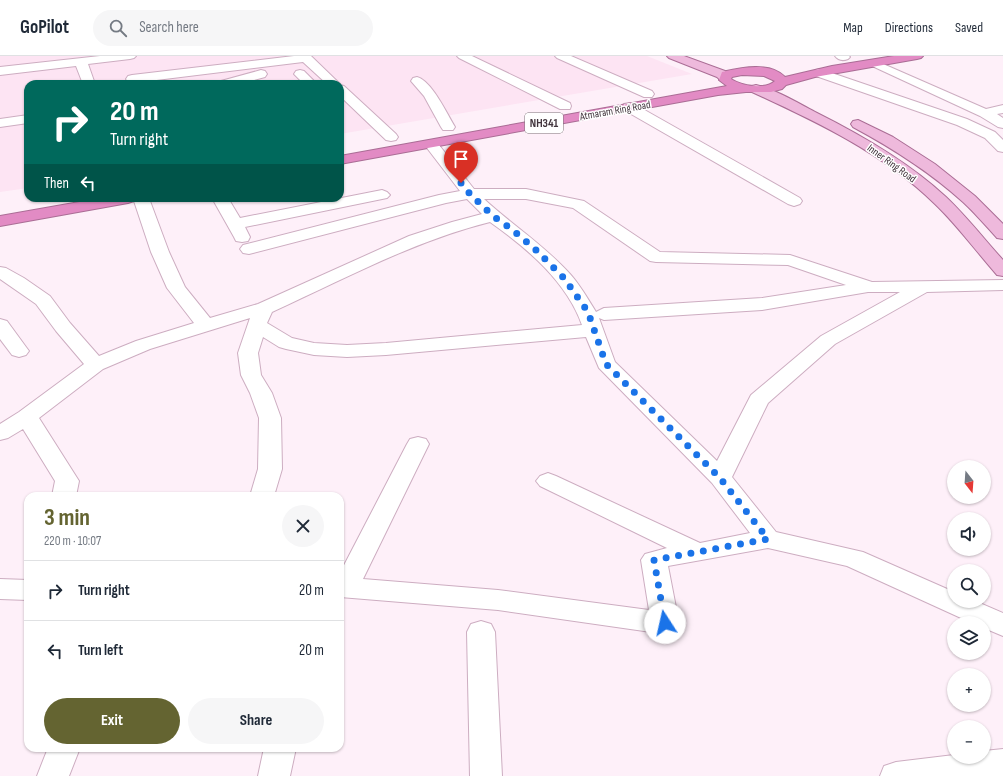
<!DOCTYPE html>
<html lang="en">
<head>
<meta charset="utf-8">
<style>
  body { margin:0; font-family:"Sofia Sans Condensed",sans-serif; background:#f6f6f7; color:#1f2937; height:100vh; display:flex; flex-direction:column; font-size:15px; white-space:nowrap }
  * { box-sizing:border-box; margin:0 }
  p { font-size:13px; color:#747a83 }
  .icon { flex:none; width:22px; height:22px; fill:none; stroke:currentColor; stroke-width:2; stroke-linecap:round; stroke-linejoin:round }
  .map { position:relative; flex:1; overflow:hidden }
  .details { position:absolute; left:24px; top:436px; width:320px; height:260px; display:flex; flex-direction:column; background:#fff; border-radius:12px; box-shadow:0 1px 3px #0004 }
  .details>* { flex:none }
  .top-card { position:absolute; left:24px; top:24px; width:320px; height:122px; border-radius:12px; box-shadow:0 1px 3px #0004; background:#00695c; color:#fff; overflow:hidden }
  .needle { width:26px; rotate:163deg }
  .controls { position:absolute; left:947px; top:404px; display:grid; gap:8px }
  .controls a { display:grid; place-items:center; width:44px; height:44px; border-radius:50%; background:#fff; box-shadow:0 1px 3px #0004; font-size:20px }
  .pin { position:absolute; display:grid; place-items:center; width:34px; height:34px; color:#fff; margin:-41px -17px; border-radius:50% 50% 50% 0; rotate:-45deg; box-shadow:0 0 4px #0007 }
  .pin .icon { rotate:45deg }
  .me { position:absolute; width:44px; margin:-22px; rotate:350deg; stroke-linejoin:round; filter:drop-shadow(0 0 3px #0008) }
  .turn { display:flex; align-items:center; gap:14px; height:84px; padding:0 20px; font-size:18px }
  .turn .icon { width:52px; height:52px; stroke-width:2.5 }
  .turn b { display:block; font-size:28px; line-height:34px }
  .then { display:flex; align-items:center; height:38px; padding:0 20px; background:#0003; gap:8px; font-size:15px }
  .round { display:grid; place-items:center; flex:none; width:42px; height:42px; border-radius:21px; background:#f6f6f7 }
  .headline { display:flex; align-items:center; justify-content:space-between; height:68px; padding:0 20px }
  h1 { font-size:24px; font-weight:700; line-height:30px; color:#646431 }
  .primary-button { display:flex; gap:8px; margin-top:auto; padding:8px 20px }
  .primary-button a { flex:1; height:46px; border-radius:24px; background:#646431; color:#fff; font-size:16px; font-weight:700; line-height:46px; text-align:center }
  .primary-button a+a { background:#f6f6f7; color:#1f2937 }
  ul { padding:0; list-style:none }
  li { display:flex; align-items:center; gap:12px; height:60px; padding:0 20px; border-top:1px solid #e0e1e3 }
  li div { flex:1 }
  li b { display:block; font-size:15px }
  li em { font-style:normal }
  header { display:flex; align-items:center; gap:24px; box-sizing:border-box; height:56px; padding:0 20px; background:#fff; border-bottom:1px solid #e0e1e3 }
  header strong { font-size:19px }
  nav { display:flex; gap:22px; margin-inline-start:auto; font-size:14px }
  .search { width:280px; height:36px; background:#f6f6f7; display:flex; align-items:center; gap:10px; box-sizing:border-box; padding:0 14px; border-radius:22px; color:#747a83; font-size:15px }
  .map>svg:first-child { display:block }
  .built { fill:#fde4f3 }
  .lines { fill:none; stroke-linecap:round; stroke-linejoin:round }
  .minor-casing { stroke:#cdadc1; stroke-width:2 }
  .major-casing { stroke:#aa6d95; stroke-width:2 }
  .highway-casing { stroke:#aa6d95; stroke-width:2 }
  .minor { fill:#fff; fill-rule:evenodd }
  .major { fill:#eeb9dc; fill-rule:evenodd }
  .highway { fill:#e28bc4; fill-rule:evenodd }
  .route { stroke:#1a73e8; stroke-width:7; stroke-dasharray:0 12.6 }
  .labels { text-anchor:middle; stroke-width:3; stroke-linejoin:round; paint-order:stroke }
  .far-street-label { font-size:11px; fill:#42353d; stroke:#fff }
  .shield { fill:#fff; stroke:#7b7277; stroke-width:1 }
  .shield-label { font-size:12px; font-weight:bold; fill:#42353d }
</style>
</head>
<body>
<header>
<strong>GoPilot</strong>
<div class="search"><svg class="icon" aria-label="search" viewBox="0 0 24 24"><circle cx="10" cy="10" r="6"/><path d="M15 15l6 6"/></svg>Search here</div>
<nav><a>Map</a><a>Directions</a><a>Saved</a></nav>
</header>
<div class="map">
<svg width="1003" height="720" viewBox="0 0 1003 720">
  <rect width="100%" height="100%" fill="#fef0f9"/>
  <path class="built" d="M0,0H647L692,18L340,78V28H28V132L0,136Z"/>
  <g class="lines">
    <defs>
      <path id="minor" d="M100,0H136L134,2L130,3L88,8L95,28H83L76,10L0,19V11Z
        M294,0H311L340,28H327L303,6L132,27L128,26L126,23L128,20L132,19Z
        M457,0H472L570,47L571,50L570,53H560L459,2Z
        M555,0H571L652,35L654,38L652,41H644L557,2Z
        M835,0H849L850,1L848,3C843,5 838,4 835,0Z
        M874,4L986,53L1003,49V57L997,58L1003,62V72L998,71L980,60L870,9L868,7L870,5Z
        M820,13L967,63L995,76L1003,84V96L998,95L985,82L957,69L816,20L814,17L816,14Z
        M261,14L265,15L267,18L265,21L239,28H219L221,25Z
        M300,14L304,15L317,28H304L294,18L296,15Z
        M417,21C432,25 447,58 455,71L453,74H443L441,71L424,40L411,25L413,22Z
        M340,29L344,30L396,78L398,81L396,84L391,85L386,84L340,40Z
        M629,47L634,48L800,142L802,145L800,148L794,150L788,148L624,54L623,51L624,48Z
        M28,59V67L0,71V63Z
        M434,88L439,89L474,133H526L584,145L660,196L790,199L872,226L1003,224V234L927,236L835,288L768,347L732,421L776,476L863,496L954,536V545H975L1003,557V580L984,572V567H972L847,510L768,492L668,510L679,567L675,574L665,578L498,554L340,541V517L407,388L410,383L418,381L426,383L429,388L363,523L498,534L649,554L641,504L645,498L667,492L540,430L536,425L540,420L548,417L556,420L700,487L750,477L712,427L599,312L586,281L386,299L347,301L314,299L286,293L279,291L263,281L258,297L261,319L272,337L281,362L282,413L274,440H250L258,413L259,362L250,337L241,319L238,297L250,262L150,293L103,313L39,362L79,425L76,440H52L55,425L23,373L8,382L0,384V368L19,356L84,308L56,275L36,248L0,223V211L6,212L24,222L50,240L70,267L99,300L136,285L194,267L167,232L151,196L134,145L136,142H148L150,145L169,196L185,231L210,262L258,248L409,180L452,166L482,158L467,143L446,147L249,198L243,197L240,193L243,189L439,139L460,135L427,92L429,89ZM484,143H526L573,152L650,205L656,206L788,209L846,229L762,242L604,252L596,256C588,243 580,229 570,218C544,189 512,169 484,143ZM490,166C527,192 567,226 582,269L386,287L347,289L314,287L292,282L267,267L272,256C344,223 414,185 490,166ZM868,236H900L821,280L751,339L717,405L615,306L599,262L604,264L762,254Z
        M382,134L387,136L390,139L387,142L245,171L250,181L248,185L242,186L236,185L234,181L212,142H228L240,162Z
        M0,263L7,265L26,291L29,295L26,299L19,301L12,299L0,283Z
        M0,523L28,524V544L0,543Z
        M481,565L491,568L495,576L502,720H470L467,576L471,568Z
        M48,692H80L69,720H37Z
        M264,692H296L290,720H258Z
        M1003,693V720H880L884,710L896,706L954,699V701H984V695Z"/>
      <path id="major" d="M667,0H684L725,15L731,22L729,25C723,26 721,25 717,21L669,2Z
        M756,29C777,34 798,47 817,57C863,80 908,106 946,141C967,161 984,183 1003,204V220L997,219C976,195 957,169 935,148C883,97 817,66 752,36L750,33L752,30Z
        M858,64L893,81L935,108L975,140L1003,168V183L997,182C986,170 975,157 963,146C930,116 892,92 853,71L851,68L853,65Z"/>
      <path id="highway" d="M894,0H923L921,2L917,3L815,21L786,29L782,33L771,36H746L718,39L340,108V100L727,30L719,24L722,16C740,12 770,5 785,21L832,10ZM742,19L764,20L775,25C765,34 742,30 731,23L732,21Z
        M102,142H136L134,145L128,147L0,170V160Z"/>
    </defs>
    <use href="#minor" class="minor-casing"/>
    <use href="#major" class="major-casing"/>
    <use href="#highway" class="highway-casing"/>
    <use href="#minor" class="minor"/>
    <use href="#major" class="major"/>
    <use href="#highway" class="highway"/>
  </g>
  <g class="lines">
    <path class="route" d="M461,127L470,138L493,160L510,172L534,192L564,222L588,256L606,308L720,422L768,483L654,504L665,567"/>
  </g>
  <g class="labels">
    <g class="far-street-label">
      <text transform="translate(615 54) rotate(-10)" y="4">Atmaram Ring Road</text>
      <text transform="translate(892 107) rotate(36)" y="4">Inner Ring Road</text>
    </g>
    <rect class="shield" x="525" y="57" width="38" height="20" rx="3"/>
    <g class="shield-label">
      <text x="544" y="71">NH341</text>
    </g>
  </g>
</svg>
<div class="controls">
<a><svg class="needle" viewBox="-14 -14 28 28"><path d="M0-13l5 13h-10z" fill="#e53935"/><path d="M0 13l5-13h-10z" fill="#747a83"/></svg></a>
<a><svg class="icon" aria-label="sound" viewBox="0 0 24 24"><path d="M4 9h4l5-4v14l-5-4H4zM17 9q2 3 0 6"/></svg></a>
<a><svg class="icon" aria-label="search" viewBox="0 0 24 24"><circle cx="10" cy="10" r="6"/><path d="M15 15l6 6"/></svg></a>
<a><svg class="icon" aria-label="layers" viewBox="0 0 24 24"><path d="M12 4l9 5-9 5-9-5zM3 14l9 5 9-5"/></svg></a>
<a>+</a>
<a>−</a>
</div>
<div class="pin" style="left:461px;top:127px;background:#d93025"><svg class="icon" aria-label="arrive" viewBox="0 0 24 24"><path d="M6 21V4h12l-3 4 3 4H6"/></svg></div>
<svg class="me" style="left:665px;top:567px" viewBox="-20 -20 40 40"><circle r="19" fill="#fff"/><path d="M0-13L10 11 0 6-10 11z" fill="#1a73e8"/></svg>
<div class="top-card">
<div class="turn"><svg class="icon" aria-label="right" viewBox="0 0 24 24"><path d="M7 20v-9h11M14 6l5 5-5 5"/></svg><div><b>20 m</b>Turn right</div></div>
<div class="then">Then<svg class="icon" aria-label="left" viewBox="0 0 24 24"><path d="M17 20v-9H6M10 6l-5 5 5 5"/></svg></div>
</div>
<section class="details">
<div class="headline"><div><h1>3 min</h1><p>220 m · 10:07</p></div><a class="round"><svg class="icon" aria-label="close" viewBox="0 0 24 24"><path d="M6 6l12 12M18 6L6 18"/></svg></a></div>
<ul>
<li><svg class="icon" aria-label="right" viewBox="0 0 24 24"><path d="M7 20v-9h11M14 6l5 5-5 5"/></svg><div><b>Turn right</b></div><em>20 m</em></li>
<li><svg class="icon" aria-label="left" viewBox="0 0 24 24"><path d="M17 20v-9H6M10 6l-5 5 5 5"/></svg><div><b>Turn left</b></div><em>20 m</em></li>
</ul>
<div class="primary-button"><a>Exit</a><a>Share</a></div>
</section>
</div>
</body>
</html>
